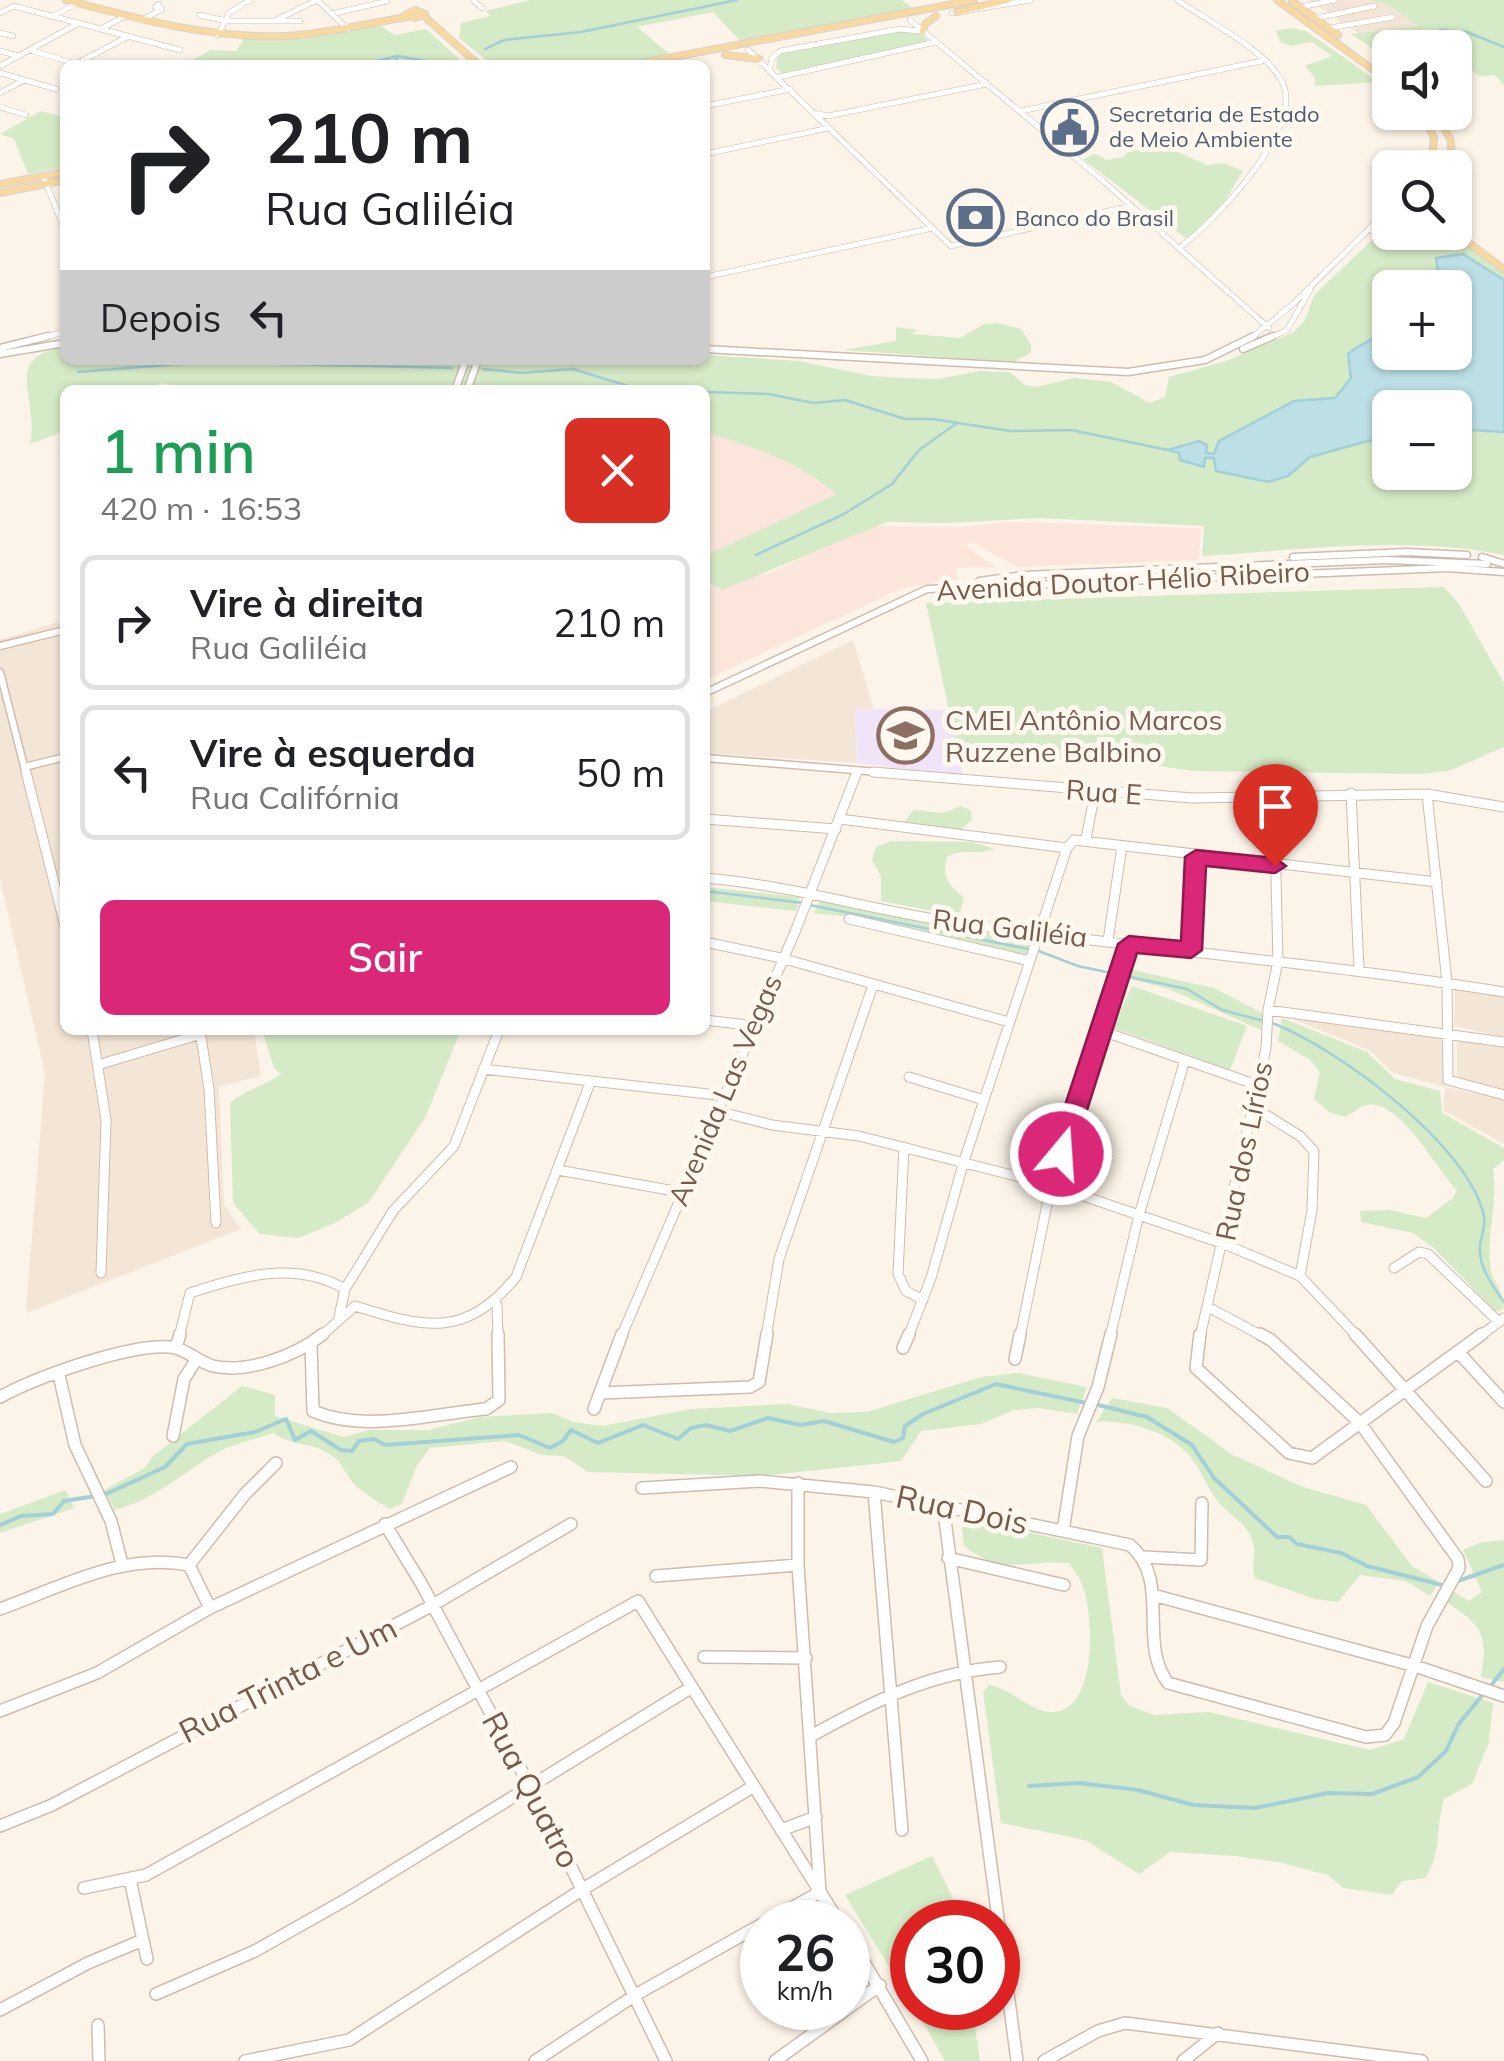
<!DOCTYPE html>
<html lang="pt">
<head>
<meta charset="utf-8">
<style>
  body { margin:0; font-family:Mulish,sans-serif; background:#f2f2f2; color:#202124; height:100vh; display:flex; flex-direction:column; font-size:38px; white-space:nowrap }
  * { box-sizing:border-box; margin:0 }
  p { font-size:32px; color:#757577 }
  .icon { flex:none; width:55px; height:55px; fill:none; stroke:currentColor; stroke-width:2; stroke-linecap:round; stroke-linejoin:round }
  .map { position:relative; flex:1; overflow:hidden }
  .panel { position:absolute; left:60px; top:385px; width:650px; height:650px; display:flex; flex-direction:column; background:#fff; border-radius:15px; box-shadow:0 2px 8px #0004 }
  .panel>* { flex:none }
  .banner { position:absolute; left:60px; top:60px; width:650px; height:305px; border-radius:15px; box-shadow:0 2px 8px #0004; background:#fff; color:#202124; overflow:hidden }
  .buttons { position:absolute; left:1372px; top:30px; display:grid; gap:20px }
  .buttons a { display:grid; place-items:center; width:100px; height:100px; border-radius:15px; background:#fff; box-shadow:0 2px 8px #0004; font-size:50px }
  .speed { position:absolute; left:740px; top:1900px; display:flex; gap:20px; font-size:50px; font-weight:700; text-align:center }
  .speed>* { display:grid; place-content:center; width:130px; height:130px; border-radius:50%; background:#fff; box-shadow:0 2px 8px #0004; line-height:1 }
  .speed small { font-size:25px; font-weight:400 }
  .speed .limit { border:15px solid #d22; background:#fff; color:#111 }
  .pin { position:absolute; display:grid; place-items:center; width:85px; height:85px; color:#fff; margin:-102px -42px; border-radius:50% 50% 50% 0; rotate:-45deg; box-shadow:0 0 10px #0007 }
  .pin .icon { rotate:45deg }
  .me { position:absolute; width:110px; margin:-55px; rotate:18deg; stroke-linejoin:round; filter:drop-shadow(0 0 8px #0008) }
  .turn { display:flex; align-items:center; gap:35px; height:210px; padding:0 40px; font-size:45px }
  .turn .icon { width:130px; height:130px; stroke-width:2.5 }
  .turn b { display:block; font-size:70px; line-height:85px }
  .then { display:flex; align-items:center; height:95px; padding:0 40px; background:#0003; gap:20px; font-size:38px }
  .round { display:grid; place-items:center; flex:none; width:105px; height:105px; border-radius:15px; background:#f2f2f2 }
  .headline { display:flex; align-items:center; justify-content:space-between; height:170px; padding:0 40px }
  h1 { font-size:60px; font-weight:600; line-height:75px; color:#1e9e55 }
  .primary-button { display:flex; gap:20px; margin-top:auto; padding:20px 40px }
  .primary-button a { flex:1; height:115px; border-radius:15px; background:#db2777; color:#fff; font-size:40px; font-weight:600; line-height:115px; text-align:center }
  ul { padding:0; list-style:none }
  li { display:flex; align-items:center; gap:30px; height:135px; margin:0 20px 15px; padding:0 20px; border:5px solid #e0e0e0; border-radius:15px }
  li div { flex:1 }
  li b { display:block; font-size:38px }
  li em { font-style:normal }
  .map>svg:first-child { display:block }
  .residential { fill:#f4e6d6 }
  .commercial { fill:#fce6dc }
  .education { fill:#f1e4f9 }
  .green { fill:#d5eac6; fill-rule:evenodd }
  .water { fill:#bce0e6; stroke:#a3cfd8; stroke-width:2.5 }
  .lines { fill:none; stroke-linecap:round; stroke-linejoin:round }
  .stream-far1 { stroke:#a3cfd8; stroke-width:2.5 }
  .stream { stroke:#a3cfd8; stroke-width:4 }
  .minor-far3-casing { stroke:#cebcae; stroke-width:6 }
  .minor-far2-casing { stroke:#cebcae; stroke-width:9 }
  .minor-far1-casing { stroke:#cebcae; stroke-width:11 }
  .minor-casing { stroke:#cebcae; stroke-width:14 }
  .major-casing { stroke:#d9d1cd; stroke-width:8 }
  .minor-far3 { stroke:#fff; stroke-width:5 }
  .minor-far2 { stroke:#fff; stroke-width:6 }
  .minor-far1 { stroke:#fff; stroke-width:9 }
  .minor { stroke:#fff; stroke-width:11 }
  .major { stroke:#f9d9a2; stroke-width:6 }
  .route { fill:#db2777; stroke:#8e194d; stroke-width:2.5 }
  .labels { text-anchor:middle; stroke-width:10; stroke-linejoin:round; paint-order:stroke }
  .far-service-label { font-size:22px; fill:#4e5e75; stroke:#fff8ef; text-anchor:start }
  .street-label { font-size:28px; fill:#765b4c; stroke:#fff8ef }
  .education-label { font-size:28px; fill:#785e54; stroke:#fff8ef; text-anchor:start }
  .near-street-label { font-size:32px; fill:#765b4c; stroke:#fff8ef }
</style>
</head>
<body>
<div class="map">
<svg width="1504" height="2061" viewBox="0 0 1504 2061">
  <rect width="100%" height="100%" fill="#fcf4e8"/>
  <path class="residential" d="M1308,0H1371L1386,4L1421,27L1358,33Z
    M65,620V1030H254L261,1076L219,1087L224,1205L241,1229L26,1313L45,1073L0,879V640Z
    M853,640L874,710H855L857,763L705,753V712Z
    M1455,986L1504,995V1037L1454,1026Z
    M1283,1015L1442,1036L1445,1087L1504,1100V1144L1443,1110L1445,1087L1393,1073L1369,1050Z
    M1457,1037L1504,1044V1089L1457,1078Z"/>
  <path class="commercial" d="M705,432L748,445L810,472L838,495L761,577L869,526L961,527L1013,522L1193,528H1201L1199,560L1017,567L972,542L966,546L995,567L956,568L958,580L902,588L705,680Z"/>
  <path class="education" d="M855,709L950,710L963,776L857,763Z"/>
  <path class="green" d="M530,0H902L913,8L740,41L713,12L637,27L671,55L618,65H492L459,38L461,23L490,16L486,11Z
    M1371,0H1504V85L1495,75L1479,76L1455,59V48L1432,44L1378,52L1351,34L1419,26L1386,4Z
    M379,25L395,35L426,29L466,65H183L211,50L236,51L244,39L327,34Z
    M1291,28L1306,31L1379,82L1315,86V78L1305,66L1332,56L1312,42L1291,46L1280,42L1276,31Z
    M901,29L916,32L930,41L783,74L776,68L778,53Z
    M41,111L65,117V167L28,174L14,139L0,134Z
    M1162,145L1207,165L1224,163L1243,171L1217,214L1187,239L1083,159L1095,154L1107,160L1123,157L1128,152Z
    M1387,226H1390V232L1449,233L1504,273V555C1407,535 1300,550 1202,556L1204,526L1041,518L945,523L887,522L722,590L705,580V556L837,494C799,462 753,447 705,432V390H189L162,383L147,390H65V431L30,444C40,398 0,357 65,347V360H705V355L799,361L871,376L905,378L938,379L979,371L1009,372L1025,385L1036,387L1074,378L1111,382L1150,403L1165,397L1169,377L1226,361L1294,332L1305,320L1314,295ZM1390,288H1455V352H1390ZM1390,408H1455V472H1390Z
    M997,323L1021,329L1031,344V353L1013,362L843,350L896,341V327L917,330L912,334L960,338L984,324Z
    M1444,587L1459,604L1504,683V747L1449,771L1420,774L1194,771L1114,759L960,762L926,603Z
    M961,806L971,811L972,820L960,830L904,822L914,810L943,813Z
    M891,841L972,842L995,849C978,856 964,847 947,857C941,876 949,886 964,897L959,916L881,901V876L872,860L876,847Z
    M705,887L800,897L796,911L705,901Z
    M820,901L1034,938L1029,955L852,917L814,913Z
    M1133,970L1214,988L1264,1014L1261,1030L1169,989L1129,979Z
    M1132,986L1247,1026L1230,1070L1113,1028Z
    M1282,1018L1367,1052L1395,1079L1440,1091L1442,1113L1504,1148V1160L1493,1169C1498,1205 1487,1231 1490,1264C1491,1282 1504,1290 1504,1308L1496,1312L1434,1248L1413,1233L1361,1222L1360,1211L1390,1210L1426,1218L1453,1198L1457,1190C1436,1169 1399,1097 1366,1105C1359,1107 1351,1114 1345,1117L1329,1112L1314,1099L1320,1072L1310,1060L1278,1041Z
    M262,1030H461L425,1118L369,1202L337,1222L299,1238L260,1234L233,1203L230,1103C245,1090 264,1086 281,1074L274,1068Z
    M1018,1373L1087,1387L1077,1414L1038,1408L1014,1410L981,1424L921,1431L901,1461L761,1476L588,1472L564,1456L542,1455L505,1441L430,1448L416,1467L402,1504L389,1509C379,1502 366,1495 356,1486C346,1476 343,1463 331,1455C309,1440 298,1449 273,1433C254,1440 231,1444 213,1455C179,1476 155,1499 115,1510L104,1490L145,1468L153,1456L242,1386L275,1395V1416L344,1437L368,1430H428L481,1417L552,1413L574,1422L602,1426L692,1409L787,1404L831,1413L867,1412L981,1377Z
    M1112,1398L1167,1408L1233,1455L1303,1487L1366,1505L1412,1566L1439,1582L1430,1596L1406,1581L1360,1575L1338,1602L1315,1599L1255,1578C1251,1565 1255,1560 1254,1548C1253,1529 1234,1518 1222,1506C1209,1493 1204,1475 1193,1460C1174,1433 1127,1419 1096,1422Z
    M66,1490L74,1508L0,1533V1514Z
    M961,1518L1102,1548L1121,1695L1130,1706L1154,1715L1209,1712L1370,1750L1404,1739L1428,1682L1493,1703L1489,1742L1472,1784L1444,1799C1435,1831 1442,1848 1426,1878L1402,1881L1392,1895L1343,1888L1328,1875L1278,1862L1235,1856L1170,1852L1139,1874L1085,1840L1001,1823L983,1692L989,1685C1012,1688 1029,1712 1052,1712C1098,1712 1093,1617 1084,1590C1082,1580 1074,1571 1069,1563C1026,1559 1004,1577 964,1546Z
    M1504,1540V1682L1481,1677C1489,1634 1481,1625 1446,1602L1453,1591L1469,1601L1482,1592L1463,1550L1479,1543Z
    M932,1856L958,1908L960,1922H912V2004L845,1895Z
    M915,2008H972L980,2061H945Z"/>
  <path class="water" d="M1463,254L1504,280V432L1455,429V408H1390V435L1310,457L1288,476L1268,482L1216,471L1214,458H1205L1204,467L1180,460L1179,453L1168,450L1199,441L1207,445L1206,453L1214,454L1219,441L1294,401L1335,398L1351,378L1348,354C1373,334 1389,341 1390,302V352H1455V288L1417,287L1438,270L1436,258Z"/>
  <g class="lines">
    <path class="stream-far1" d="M1440,30L1467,32L1504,47
      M485,49L504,40L581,32L737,0
      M361,65L397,56
      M396,65L397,56L444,64
      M1449,235L1452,244
      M483,369L521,373L573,369L641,390
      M78,372L204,362L452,368
      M705,392L768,394L814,403L845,400L905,419H932L1010,431L1071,430L1168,450
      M756,555L844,514L892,484L919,450L957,423
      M705,891L803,903
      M810,905L1028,949
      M1036,950L1078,966L1187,989L1222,1010L1264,1021
      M1272,1023C1336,1047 1469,1145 1484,1216C1486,1226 1481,1236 1480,1246C1478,1267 1493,1286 1504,1302"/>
    <path class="stream" d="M1094,1404L1147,1417L1192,1445L1214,1478L1277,1537H1289L1297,1544L1341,1553L1367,1566L1446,1586
      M104,1495L165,1467L187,1444L255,1432L286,1419L295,1440L311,1431L341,1450L352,1451L359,1441L374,1439L385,1445L519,1435L550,1448L563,1441L571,1430L598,1443L643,1425L678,1439L691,1428L706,1425L730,1431L768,1418L800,1425L824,1421L894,1442L903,1438L905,1426L923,1414L996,1384L1086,1403
      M0,1525L21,1516L53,1514L64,1501L96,1496
      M1458,1581L1504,1565
      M1489,1688L1504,1669
      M1029,1786L1079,1783L1138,1790L1193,1805L1255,1808L1328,1793L1372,1794L1418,1777L1446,1751L1458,1725L1484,1693"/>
    <defs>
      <path id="minor-far3" d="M317,0L348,29
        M473,0L482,8
        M1177,0C1206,20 1272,53 1284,86C1300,133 1213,223 1179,248
        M1300,7L1335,0
        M0,13L14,6L180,50
        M952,13L1031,0
        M332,14L387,1
        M199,15L227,21H300
        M52,17L77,3
        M1317,18L1374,6
        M142,20L162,9L155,7L159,4
        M276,20L317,0
        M910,20L1102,180L1269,328
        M1330,28L1393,17
        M101,29L125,16
        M0,33L13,36
        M218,35L229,13L250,0
        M30,50L80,65
        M748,50L951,246L1131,206
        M0,51L19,56
        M76,64L127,37
        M0,66L79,23
        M770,68L772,58L780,51L900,29L919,31
        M0,73L56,89
        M779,77L936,42
        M0,93L24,80
        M705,106L791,89
        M0,107L26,115
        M1021,111L1262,61
        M814,113L828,116L987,84
        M705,154L829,128
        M43,176L65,230
        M1372,231L1390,223
        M705,277L933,228
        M38,339L65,332
        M1250,339L1293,304L1390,208
        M1267,339L1287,330L1310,290"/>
      <path id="minor-far2" d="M0,348L48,336
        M705,349L1128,372L1205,360L1254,336
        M1243,349L1273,336
        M0,354L65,343
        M455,390L466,360
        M467,390L478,360
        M1293,557L1407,552L1467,555
        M1482,557L1504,564
        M979,581L1024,575L1386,560L1487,564
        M0,646L65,630
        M0,672L26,774
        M705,693L927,589L1447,568L1504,572
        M705,758L903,774
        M24,767L65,757"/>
      <path id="minor-far1" d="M26,772L65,926
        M873,772L1192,798L1427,794L1504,807
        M1351,793L1359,969
        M1427,794L1447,982L1448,1080L1504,1095
        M705,819L836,829
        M840,819L1067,848
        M1086,839L1095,792
        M705,878C791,885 874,911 960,923C1141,949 1323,963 1504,992
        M849,919L1030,961
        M1108,941L1122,846
        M705,942L781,958L1009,1022
        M1191,950L1196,857
        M1268,1010L1504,1042
        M705,1020L756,1026
        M92,1030L106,1120L101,1273
        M200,1030L209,1089L216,1223
        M1102,1031L1257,1085
        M101,1064L201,1034
        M483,1069L726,1096
        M909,1077L984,1100
        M1255,1108L1300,1136L1314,1151L1312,1210L1300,1276
        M717,1111L772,1125L859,1136L1051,1185L1224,1244L1300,1276L1358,1337
        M904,1147L898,1274L906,1291L923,1300
        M558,1170L680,1192
        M1394,1268L1419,1252L1428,1254L1499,1322
        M345,1289L393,1211L454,1146L499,1030
        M497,1305L498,1337
        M1208,1307L1264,1337
        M179,1337L190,1293C241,1276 295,1260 345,1289L339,1317
        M320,1337L355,1306C425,1328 465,1339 516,1277L590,1083
        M621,1337L795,932L857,772
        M766,1337L779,1259L873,985
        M908,1337L931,1278L964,1161L1067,848L1074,840L1437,882
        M1020,1337L1051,1185L1129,944
        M1110,1337L1139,1215L1185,1060
        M1200,1337L1266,1048L1268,1010L1278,961L1274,794
        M1479,1337L1504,1318"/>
      <path id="minor" d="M1200,1334L1196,1368L1289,1453L1312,1458L1482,1334
        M1355,1334L1486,1481
        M311,1344L313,1411C364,1433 432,1414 486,1409L499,1400L498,1334
        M176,1348L180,1334
        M903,1348L909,1334
        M1458,1352L1504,1402
        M1015,1359L1020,1334
        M59,1375L75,1445L111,1521L122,1564
        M600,1393L750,1387L759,1382L767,1334
        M0,1397C37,1377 130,1343 171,1347C187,1349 198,1362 213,1366C248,1374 297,1355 323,1334
        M594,1409L622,1334
        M173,1436L184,1379L196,1360
        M642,1488L760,1481L874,1492L1130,1545C1172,1581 1137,1642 1168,1683L1366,1737L1385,1735L1394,1723L1427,1626L1459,1568L1458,1559L1360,1423L1271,1340L1260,1334
        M874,1492L902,1830
        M943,1505L1017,2061
        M385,1524L421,1583L550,1824L666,2061
        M1063,1531L1078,1436L1098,1387L1111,1334
        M1144,1557L1201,1560L1202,1503
        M948,1558L1064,1585
        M189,1565L245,1494L276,1463
        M656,1576L798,1565
        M1153,1595L1415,1666L1504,1696
        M0,1609C61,1587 123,1552 189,1565L210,1608
        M704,1657L806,1658
        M0,1711L97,1673L210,1608L511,1467
        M811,1736C872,1702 929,1673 1000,1667
        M0,1826L52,1805L431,1606L571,1524
        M781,1830L816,1817
        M130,1879L147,1959
        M84,1888L146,1875L638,1601L839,1922
        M766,1922L820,1892L798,1565V1483
        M848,1935L922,2061
        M156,1994L255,1951L347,1899L692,1687
        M0,2010L88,1963L143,1940
        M98,2025L99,2061
        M245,2061L349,2040L583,1889L754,1786
        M535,2061L637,1994L762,1924
        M775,2061L880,1985
        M1044,2061L1098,2031L1125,2023L1422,2061
        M1183,2061L1218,2033"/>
      <path id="major" d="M66,0C138,19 211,39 286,36C327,34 367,23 408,17
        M1277,0L1390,82
        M1292,1L1338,35
        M415,10L425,14L415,18L405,15Z
        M956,12L1007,0
        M424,16L479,65
        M923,31L925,24L936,16
        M725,55L759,59
        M631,65L974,0
        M1421,112L1434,138L1431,168
        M1436,112L1451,141L1452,168
        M0,184L65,172
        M0,193L65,180
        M1454,232L1504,269"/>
    </defs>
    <use href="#minor-far3" class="minor-far3-casing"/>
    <use href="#minor-far2" class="minor-far2-casing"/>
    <use href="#minor-far1" class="minor-far1-casing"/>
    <use href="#minor" class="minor-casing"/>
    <use href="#major" class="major-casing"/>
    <use href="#minor-far3" class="minor-far3"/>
    <use href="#minor-far2" class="minor-far2"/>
    <use href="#minor-far1" class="minor-far1"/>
    <use href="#minor" class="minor"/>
    <use href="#major" class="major"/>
  </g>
  <path class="route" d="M1196,850L1275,858L1286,866L1275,873L1206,866L1202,950L1191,958L1137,953L1073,1154L1070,1161H1053L1049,1154L1118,944L1129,936L1181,941L1185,857Z"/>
  <defs>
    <symbol id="civic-ring" viewBox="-11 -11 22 22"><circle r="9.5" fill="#fff8ef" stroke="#5c6f8a" stroke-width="1.5"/><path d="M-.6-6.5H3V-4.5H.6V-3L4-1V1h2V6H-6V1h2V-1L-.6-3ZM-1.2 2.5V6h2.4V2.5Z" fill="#5c6f8a"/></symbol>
    <symbol id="bank-ring" viewBox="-11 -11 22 22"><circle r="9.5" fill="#fff8ef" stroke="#5c6f8a" stroke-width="1.5"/><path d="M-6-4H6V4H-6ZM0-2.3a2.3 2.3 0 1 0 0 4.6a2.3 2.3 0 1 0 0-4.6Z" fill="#5c6f8a"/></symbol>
    <symbol id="school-ring" viewBox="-11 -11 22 22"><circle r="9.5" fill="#fff8ef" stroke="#8d6e63" stroke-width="1.5"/><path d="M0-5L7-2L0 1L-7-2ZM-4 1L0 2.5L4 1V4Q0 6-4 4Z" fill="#8d6e63"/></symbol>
  </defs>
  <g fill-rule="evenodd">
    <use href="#civic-ring" x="1038" y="96" width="63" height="63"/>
    <use href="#bank-ring" x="944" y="186" width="63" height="63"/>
    <use href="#school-ring" x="874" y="704" width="63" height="63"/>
  </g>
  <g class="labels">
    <g class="far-service-label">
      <text x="1109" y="122">Secretaria de Estado<tspan x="1109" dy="25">de Meio Ambiente</tspan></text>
      <text x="1015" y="226">Banco do Brasil</text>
    </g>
    <g class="street-label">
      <text transform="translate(1123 581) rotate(-3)" y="10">Avenida Doutor Hélio Ribeiro</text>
      <text transform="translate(1104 792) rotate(4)" y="10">Rua E</text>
      <text transform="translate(1010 928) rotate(7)" y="10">Rua Galiléia</text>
      <text transform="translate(725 1090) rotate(-67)" y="10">Avenida Las Vegas</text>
      <text transform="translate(1244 1151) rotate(-78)" y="10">Rua dos Lírios</text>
    </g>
    <g class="education-label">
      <text x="945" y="730">CMEI Antônio Marcos<tspan x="945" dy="32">Ruzzene Balbino</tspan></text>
    </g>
    <g class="near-street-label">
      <text transform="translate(962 1510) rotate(12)" y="11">Rua Dois</text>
      <text transform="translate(288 1680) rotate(-27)" y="11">Rua Trinta e Um</text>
      <text transform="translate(531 1790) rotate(62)" y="11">Rua Quatro</text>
    </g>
  </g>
</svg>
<div class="buttons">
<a><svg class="icon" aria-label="sound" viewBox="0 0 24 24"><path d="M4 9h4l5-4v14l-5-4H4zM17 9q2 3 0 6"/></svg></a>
<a><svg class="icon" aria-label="search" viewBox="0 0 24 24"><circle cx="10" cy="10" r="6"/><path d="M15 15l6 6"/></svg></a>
<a>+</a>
<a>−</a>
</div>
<div class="speed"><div>26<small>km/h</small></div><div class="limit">30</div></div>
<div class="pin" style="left:1275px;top:866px;background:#d93025"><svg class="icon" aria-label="arrive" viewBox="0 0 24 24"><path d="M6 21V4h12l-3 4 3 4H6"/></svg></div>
<svg class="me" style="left:1061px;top:1154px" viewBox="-20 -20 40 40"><circle r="17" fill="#db2777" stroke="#fff" stroke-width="3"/><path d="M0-11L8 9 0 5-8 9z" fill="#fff"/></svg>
<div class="banner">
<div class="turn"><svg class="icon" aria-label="right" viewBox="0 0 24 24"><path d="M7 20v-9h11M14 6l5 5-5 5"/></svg><div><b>210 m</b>Rua Galiléia</div></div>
<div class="then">Depois<svg class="icon" aria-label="left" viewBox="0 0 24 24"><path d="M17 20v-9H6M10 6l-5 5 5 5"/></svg></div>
</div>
<section class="panel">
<div class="headline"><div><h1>1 min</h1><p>420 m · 16:53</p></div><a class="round" style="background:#d93025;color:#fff"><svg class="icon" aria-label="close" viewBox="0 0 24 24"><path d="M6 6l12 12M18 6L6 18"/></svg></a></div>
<ul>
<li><svg class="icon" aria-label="right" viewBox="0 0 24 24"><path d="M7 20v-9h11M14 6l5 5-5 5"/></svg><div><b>Vire à direita</b><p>Rua Galiléia</p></div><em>210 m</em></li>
<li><svg class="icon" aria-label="left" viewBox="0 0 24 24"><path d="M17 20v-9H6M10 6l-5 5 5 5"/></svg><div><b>Vire à esquerda</b><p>Rua Califórnia</p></div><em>50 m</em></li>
</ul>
<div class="primary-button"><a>Sair</a></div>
</section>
</div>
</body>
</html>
